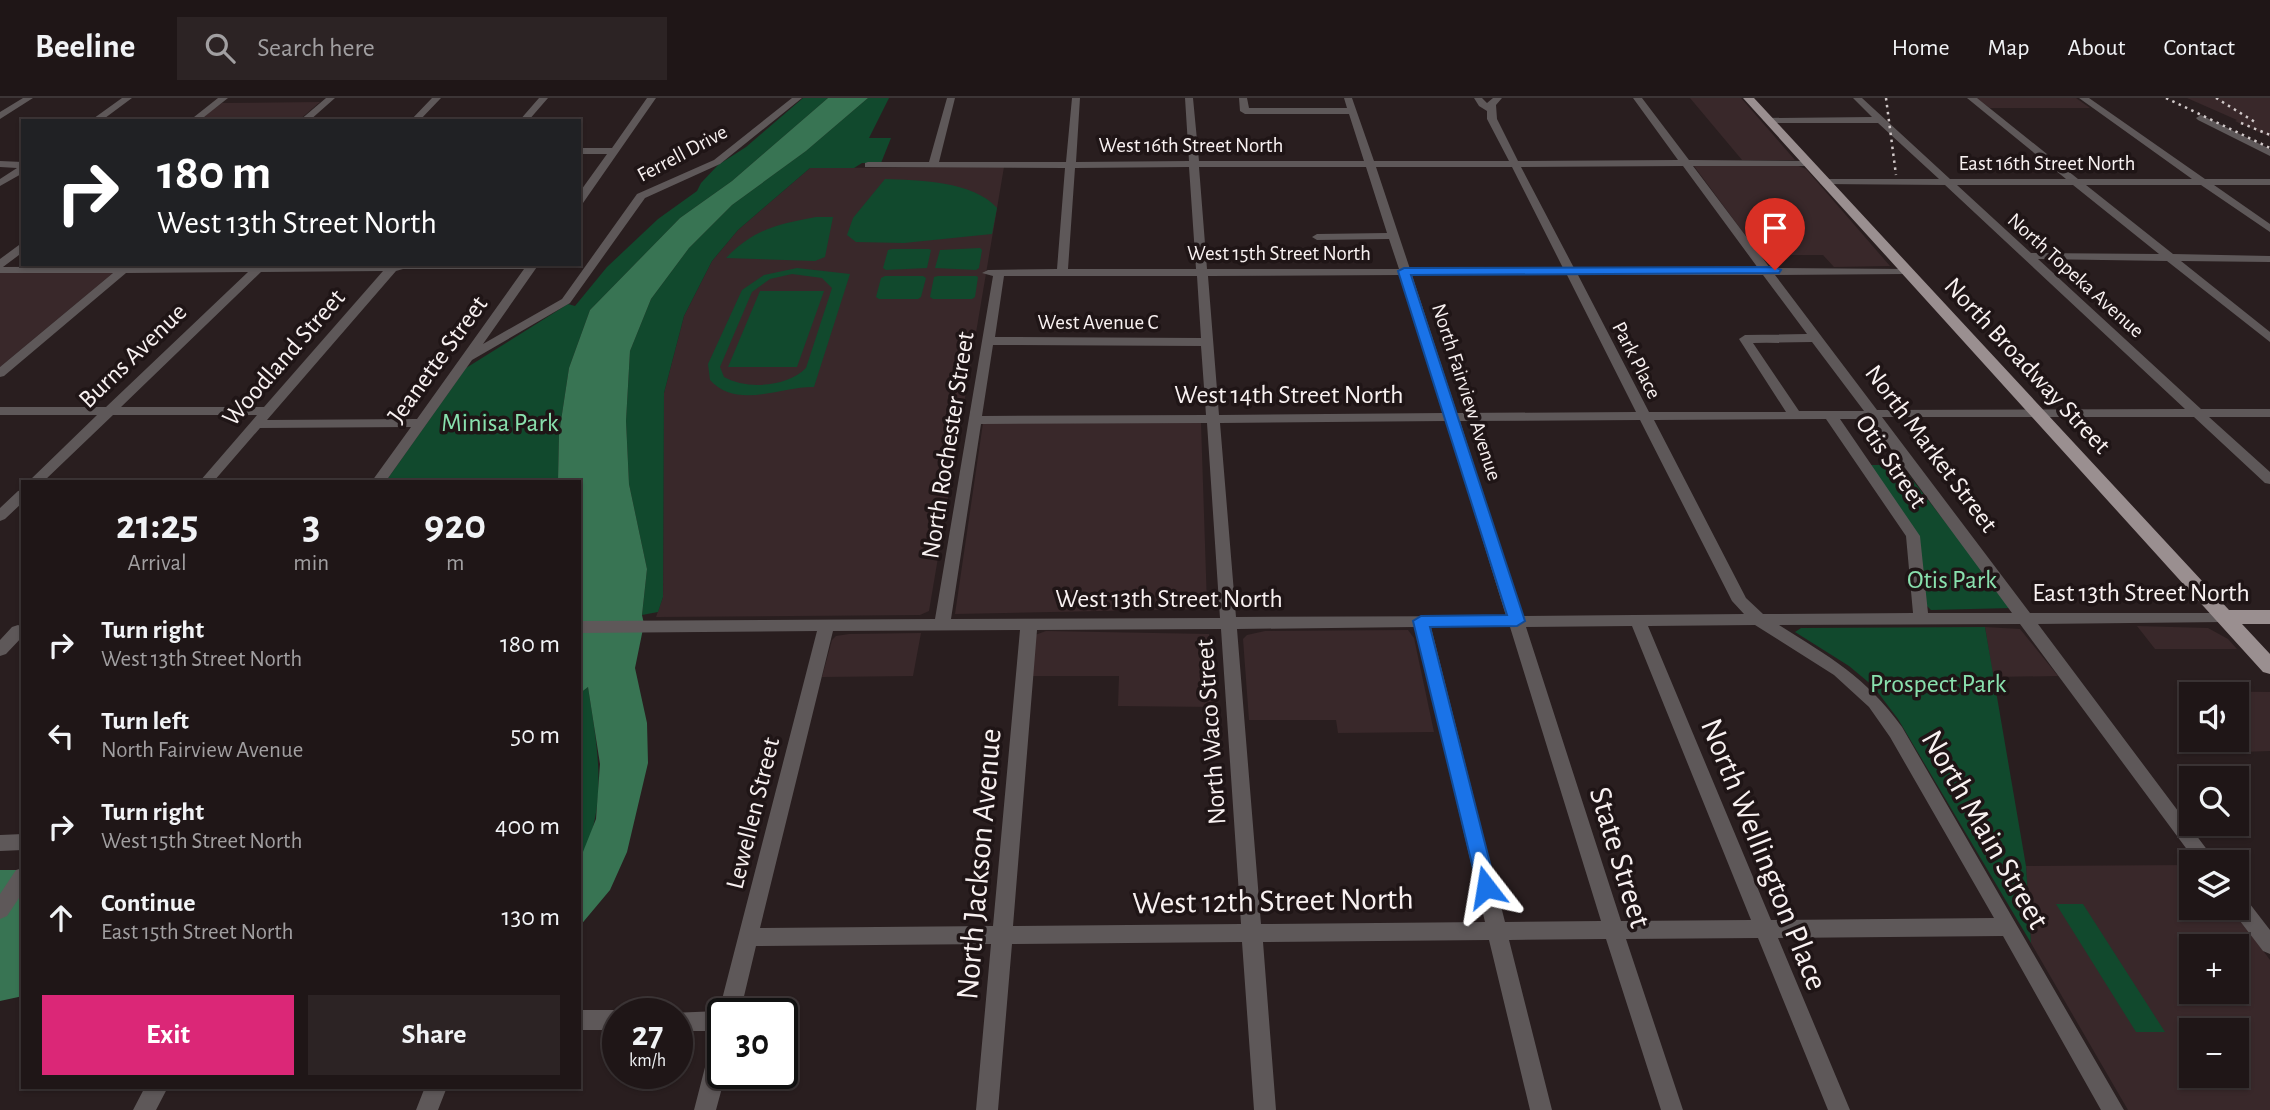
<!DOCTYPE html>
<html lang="en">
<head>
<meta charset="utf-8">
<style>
  body { margin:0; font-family:"Alegreya Sans",sans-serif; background:#2c2324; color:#f1f3f6; height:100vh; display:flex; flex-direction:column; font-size:26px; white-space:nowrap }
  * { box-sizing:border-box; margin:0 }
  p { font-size:23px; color:#a19fa1 }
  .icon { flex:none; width:38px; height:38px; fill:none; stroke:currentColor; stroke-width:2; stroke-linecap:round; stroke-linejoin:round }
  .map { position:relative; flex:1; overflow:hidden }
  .drawer { position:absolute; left:21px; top:382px; width:560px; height:609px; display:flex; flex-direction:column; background:#1f1617; border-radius:0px; box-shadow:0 2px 5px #0004,0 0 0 2px #3c3536 }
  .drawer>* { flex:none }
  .banner { position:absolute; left:21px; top:21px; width:560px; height:147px; border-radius:0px; box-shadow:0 2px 5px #0004,0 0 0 2px #3c3536; background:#202124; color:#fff; overflow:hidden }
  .fabs { position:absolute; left:2179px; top:584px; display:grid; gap:14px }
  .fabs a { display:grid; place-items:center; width:70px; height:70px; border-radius:0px; background:#1f1617; box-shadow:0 2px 5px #0004,0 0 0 2px #3c3536; font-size:35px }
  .speed { position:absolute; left:602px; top:900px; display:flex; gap:14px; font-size:35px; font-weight:700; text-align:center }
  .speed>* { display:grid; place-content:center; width:91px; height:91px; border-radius:50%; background:#1f1617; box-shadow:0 2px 5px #0004,0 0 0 2px #3c3536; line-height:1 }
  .speed small { font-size:18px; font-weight:400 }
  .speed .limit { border:4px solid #111; border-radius:10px; background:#fff; color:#111 }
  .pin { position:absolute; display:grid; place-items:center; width:60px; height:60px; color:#fff; margin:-72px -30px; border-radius:50% 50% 50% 0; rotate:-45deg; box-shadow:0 0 7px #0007 }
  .pin .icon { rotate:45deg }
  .me { position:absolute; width:77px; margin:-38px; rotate:346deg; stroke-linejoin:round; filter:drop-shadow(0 0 5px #0008) }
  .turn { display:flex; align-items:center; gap:24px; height:147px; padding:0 21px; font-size:32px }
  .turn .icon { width:91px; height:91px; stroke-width:2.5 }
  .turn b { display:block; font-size:49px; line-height:60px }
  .eta { display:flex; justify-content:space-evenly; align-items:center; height:119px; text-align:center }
  .eta b { font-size:42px; font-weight:600; line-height:49px }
  .cta { display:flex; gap:14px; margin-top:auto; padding:14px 21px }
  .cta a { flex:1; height:80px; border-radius:0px; background:#db2777; color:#fff; font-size:28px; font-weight:600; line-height:80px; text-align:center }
  .cta a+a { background:#2c2324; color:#f1f3f6 }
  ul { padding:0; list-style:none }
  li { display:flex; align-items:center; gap:21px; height:91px; padding:0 21px }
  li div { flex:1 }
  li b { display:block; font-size:26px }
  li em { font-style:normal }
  header { display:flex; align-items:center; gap:42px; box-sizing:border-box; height:98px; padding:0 35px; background:#1f1617; border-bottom:2px solid #3c3536 }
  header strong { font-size:33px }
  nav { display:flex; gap:38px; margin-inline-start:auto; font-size:24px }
  .search { width:490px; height:63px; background:#2c2324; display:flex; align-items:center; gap:18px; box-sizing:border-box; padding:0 24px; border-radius:0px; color:#a19fa1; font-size:26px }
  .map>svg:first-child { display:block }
  .built { fill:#39282a; fill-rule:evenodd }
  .green { fill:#11492d; fill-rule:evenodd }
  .water { fill:#387453 }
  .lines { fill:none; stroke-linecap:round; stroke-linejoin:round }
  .minor { fill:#5e5859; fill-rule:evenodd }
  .major { fill:#9a8f90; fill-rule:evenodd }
  .rail { stroke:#d1c9c9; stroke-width:2.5; stroke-dasharray:2.5 4.5; stroke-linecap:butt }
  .route { fill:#1a73e8; stroke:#114b97; stroke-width:2 }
  .labels { text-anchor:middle; stroke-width:7; stroke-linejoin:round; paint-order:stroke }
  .far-street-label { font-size:21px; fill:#f8f1f1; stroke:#1f1516 }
  .street-label { font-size:26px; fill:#f8f1f1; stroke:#1f1516 }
  .park-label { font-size:26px; fill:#89e1ae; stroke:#1f1516 }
  .near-street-label { font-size:32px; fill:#f8f1f1; stroke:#1f1516 }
</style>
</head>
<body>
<header>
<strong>Beeline</strong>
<div class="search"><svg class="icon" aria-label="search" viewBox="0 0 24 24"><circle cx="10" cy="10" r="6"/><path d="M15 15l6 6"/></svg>Search here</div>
<nav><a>Home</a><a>Map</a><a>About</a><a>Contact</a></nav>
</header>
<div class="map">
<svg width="2270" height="1012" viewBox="0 0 2270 1012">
  <rect width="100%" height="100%" fill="#291e1f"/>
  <path class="built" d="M1690,0H1741L1795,62H1742Z
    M1976,0H2076L2090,10H1990Z
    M2187,0H2270V39L2235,23L2237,22Z
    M320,4L298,23H197L222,5Z
    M1796,67L1806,71L1890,168L1834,169L1823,157H1760L1694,68Z
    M1004,69L929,513L920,517L656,519L663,499L664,295L684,218L712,163L738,132L810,70Z
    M0,175H113L0,269Z
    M983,325H1201L1207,507L1197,511L955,516Z
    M2137,528L2208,530L2228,541L2237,551H2155Z
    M1985,529L2020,531L2058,578L1993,579Z
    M1408,532L1414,540L1434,634L1338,635L1336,622H1249L1243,541L1247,537L1265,533Z
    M1046,533L1209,536L1216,609L1118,608L1119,578H1029L1035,537Z
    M921,535L913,578L822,579L832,542L836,538L849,536Z
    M2191,593L2270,594V653L2242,654L2232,642H2236V597H2194Z
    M2191,767V810H2232L2270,862V1012H2128L2031,845L2026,768ZM2191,849H2236V894H2191ZM2191,933H2236V978H2191Z"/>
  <path class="green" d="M803,0H828L732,83L680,120L590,212L569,270L559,336L558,383H386L466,270L568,206L575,208L607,169L658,121L697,93L701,85L718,67L746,49Z
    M868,0H889L869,40H891L881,65H862L854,70H810L738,132L712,163L684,218L664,295L663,499L658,514L642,517L647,471L629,386L626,323L630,253L651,201L689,150L732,107L806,53Z
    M885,81C917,82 974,83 997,110L992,136L904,145L856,144L847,137L853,120Z
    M816,119H833L825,159L815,163L726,160C754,131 778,126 816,119Z
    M980,150L982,152L979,170L976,172L935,170L940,152Z
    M892,151H929L931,152L927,170L886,172L883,170L888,152Z
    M797,170L850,176L814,289C782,288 737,312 710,282L708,266L742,192L764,177ZM792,176L822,180L832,190L806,270C787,289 747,292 724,279L720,269L752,194L770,181Z
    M885,178H923L926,180L921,199L918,201H879L876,199L881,180Z
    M938,178H976L978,179L975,199L972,201H933L930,199L934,179Z
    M760,193H824L797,269H728Z
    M1868,367H1901L2012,510L1931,512L1925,506L1916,438Z
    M1985,529L2026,768L2031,845L1898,621L1873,588L1849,568L1795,534L1801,530Z
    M588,589C597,647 610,710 579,764V596Z
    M2056,806H2083L2165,934H2136Z"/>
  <path class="water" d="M828,0H868L806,53L732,107L689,150L651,201L630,253L626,323L629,386L647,471L642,517L644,526L635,570L647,625L648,665L627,754L610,792L579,829V764L596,721L600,666L588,589L579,596V383H558L559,336L569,270L590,212L680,120L732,83Z
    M0,772H23V898L0,903Z"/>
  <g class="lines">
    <path class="minor" d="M23,0H33L0,21V14Z
      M122,0H132L101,23H90Z
      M218,0H228L199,23H189Z
      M326,0H335L309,23H299Z
      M432,0H441L419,23H410Z
      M539,0H548L528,23H519Z
      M647,0H656L583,105L579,106V95L607,56H579V50H612Z
      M792,0H802L720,66L645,100L570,205L472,262L386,383H372L411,329L260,330L214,383H200L257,317H113L44,383H29L97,317H0V309H106L248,174L126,175L4,278L0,279V269L113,175H0V161L19,147L23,146V154L3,169L539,166L483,246L562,201L637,96L714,62ZM403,171H524L417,321L267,322L396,173ZM383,173L264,309H121L261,174Z
      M947,0H955L939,64H1066L1072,0H1080L1076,64L1189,63L1185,0H1193L1199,63H1364L1349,16H1245L1240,13L1239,0H1247L1249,10H1347L1344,0H1352L1374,63H1509L1487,21V13L1479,8L1474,0H1482L1487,5L1493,0H1502L1496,7L1497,21L1518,63L1678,62L1633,0H1642L1689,62L1811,63V67L1808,68H1693L1770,170L1910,171L1912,173L1906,176L1775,177L1877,312L2185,311L1945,87L1821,86L1820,84L1825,81H1939L1878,25H1768L1763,22L1765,20L1872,19L1853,0H1862L1950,81H2066L1967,0H1977L2078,81H2192L2079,0H2089L2205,81H2270V87H2214L2270,126V134L2201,87H2086L2173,156L2270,158V164L2181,163L2270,234V244L2167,163L2038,161L2201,311H2270V319H2209L2270,374V386L2265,385L2194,319H1882L2030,515H2230L2232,519L2230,523L2224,524L2038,526L2217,765H2197L2020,526L1779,527C1831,560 1865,578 1902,629L2124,1012H2101L2003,838L1778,840L1850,1012H1828L1758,840L1626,841L1683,1012H1661L1606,841L1509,842L1552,1012H1530L1489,842L1263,844L1276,1012H1254L1242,844L1012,846L998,1012H976L991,846L756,848L740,915H723V975H726L716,1012H694L712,942L715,935L721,933H677V915H671L719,913L817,533L579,535V523L935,521L993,178L982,175L988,172L1057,171L1065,70L865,69V65L868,64H929ZM1683,68L1758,170H1574L1521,69ZM1189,69L1196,171H1068L1075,70ZM1199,69H1366L1387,135L1317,136L1312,139L1317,142L1389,141L1399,171H1207ZM1376,69H1512L1563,170L1410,171ZM1957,87H2073L2159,156L2031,155ZM1401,177L1444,315L1219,317L1208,178ZM1412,177H1567L1636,314L1457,315ZM1578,177H1763L1807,236L1745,237L1739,241L1786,314H1649ZM1004,178H1197L1201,240L995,239ZM1812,244L1864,313H1799L1753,245ZM993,247L1201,248L1206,317L982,318ZM1826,321L1906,438L1913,515L1763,516L1746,500L1654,322ZM1840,321H1869L2012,515H1928L1920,438ZM1640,322L1732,503L1744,516L1522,518L1460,323ZM1446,323L1506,518L1236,519L1220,325ZM1207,325L1220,520L951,521L981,326ZM1755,527L1834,577L1869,609L1890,639L1994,820L1771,822L1648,528ZM1632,528L1751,822L1621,823L1526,529ZM1415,529L1485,824L1261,826L1237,531ZM1431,529H1510L1601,823L1505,824ZM1221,531L1241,826L1013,828L1037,532ZM1020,532L993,828L760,830L833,533Z
      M2201,17L2270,51V58L2198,22L2196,20Z
      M0,63L23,64V75L0,88V81L17,70L0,69Z
      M23,392V404L5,421L0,423V410L18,393Z
      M18,527L23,529V538L6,556L0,558V542L12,529Z
      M23,736V752L0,753V737Z
      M23,770V794L7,818L0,821V796L16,772Z
      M2236,795L2243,797L2270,832V856L2263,853L2230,810H2236Z
      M579,912H618L626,915H618V932H579Z
      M145,989H168L156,1012H133Z
      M425,989H447L438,1012H416Z"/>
    <path class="major" d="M1743,0H1754L2229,512H2270V526H2242L2270,556V576L2263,574Z"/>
    <path class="rail" d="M1886,0L1896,77
      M2166,0L2270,50
      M2216,0L2255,24
      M2241,25L2270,37"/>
  </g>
  <path class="route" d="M1775,169L1781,172L1779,175L1411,177L1525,523L1517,528L1430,529L1496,789L1493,795L1486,797L1479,795L1413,523L1421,518L1507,517L1398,173L1404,170Z"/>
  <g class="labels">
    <g class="far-street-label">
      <text x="1191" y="54">West 16th Street North</text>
      <text transform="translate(682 55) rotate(-28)" y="7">Ferrell Drive</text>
      <text x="2047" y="72">East 16th Street North</text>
      <text x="1279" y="162">West 15th Street North</text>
      <text transform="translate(2076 177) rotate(42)" y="7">North Topeka Avenue</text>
      <text x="1098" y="231">West Avenue C</text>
      <text transform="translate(1637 262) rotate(63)" y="7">Park Place</text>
      <text transform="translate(1467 294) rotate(72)" y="7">North Fairview Avenue</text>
    </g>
    <g class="street-label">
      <text transform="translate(132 257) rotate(-44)" y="9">Burns Avenue</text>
      <text transform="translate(283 259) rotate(-49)" y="9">Woodland Street</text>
      <text transform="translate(437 261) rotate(-54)" y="9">Jeanette Street</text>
      <text transform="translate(2028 267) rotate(47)" y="9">North Broadway Street</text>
      <text x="1289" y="305">West 14th Street North</text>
      <text transform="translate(947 347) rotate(-81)" y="9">North Rochester Street</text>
      <text transform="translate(1932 350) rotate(53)" y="9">North Market Street</text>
      <text transform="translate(1892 363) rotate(56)" y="9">Otis Street</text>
      <text x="2141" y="503">East 13th Street North</text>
      <text x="1169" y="509">West 13th Street North</text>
      <text transform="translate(1210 634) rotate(-94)" y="9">North Waco Street</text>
      <text transform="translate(752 715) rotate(-76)" y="9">Lewellen Street</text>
    </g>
    <g class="park-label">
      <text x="500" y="333">Minisa Park</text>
      <text x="1952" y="490">Otis Park</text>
      <text x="1938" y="594">Prospect Park</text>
    </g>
    <g class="near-street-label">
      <text transform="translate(1986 731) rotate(60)" y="11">North Main Street</text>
      <text transform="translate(1765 756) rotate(68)" y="11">North Wellington Place</text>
      <text transform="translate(1621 759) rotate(73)" y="11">State Street</text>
      <text transform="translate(978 766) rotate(-85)" y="11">North Jackson Avenue</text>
      <text transform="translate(1273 802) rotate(-1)" y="11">West 12th Street North</text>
    </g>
  </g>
</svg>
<div class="fabs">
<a><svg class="icon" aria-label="sound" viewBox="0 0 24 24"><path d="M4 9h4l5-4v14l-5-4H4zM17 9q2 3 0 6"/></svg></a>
<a><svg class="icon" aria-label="search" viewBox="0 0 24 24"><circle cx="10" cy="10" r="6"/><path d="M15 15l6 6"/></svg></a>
<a><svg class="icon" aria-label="layers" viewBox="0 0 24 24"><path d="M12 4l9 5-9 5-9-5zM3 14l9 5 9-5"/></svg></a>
<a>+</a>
<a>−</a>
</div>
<div class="speed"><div>27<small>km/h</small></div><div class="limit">30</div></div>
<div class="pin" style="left:1775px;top:172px;background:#d93025"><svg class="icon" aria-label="arrive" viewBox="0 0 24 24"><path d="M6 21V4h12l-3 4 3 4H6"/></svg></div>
<svg class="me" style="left:1486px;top:789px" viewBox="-20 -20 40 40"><path d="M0-17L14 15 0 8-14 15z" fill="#1a73e8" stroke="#fff" stroke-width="4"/></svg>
<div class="banner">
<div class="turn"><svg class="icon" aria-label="right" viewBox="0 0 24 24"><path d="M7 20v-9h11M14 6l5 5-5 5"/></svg><div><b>180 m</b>West 13th Street North</div></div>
</div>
<section class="drawer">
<div class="eta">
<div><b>21:25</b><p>Arrival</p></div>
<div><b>3</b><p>min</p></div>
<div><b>920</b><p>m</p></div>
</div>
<ul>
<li><svg class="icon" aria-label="right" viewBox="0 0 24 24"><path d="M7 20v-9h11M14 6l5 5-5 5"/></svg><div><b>Turn right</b><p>West 13th Street North</p></div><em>180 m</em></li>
<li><svg class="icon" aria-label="left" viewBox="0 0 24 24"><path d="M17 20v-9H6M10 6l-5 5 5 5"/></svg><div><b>Turn left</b><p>North Fairview Avenue</p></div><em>50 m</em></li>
<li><svg class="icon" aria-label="right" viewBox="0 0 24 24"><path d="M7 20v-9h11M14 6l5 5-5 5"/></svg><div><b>Turn right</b><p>West 15th Street North</p></div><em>400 m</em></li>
<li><svg class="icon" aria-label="ahead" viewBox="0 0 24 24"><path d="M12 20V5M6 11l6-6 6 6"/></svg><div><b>Continue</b><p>East 15th Street North</p></div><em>130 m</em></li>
</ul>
<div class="cta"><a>Exit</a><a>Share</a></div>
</section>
</div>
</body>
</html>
